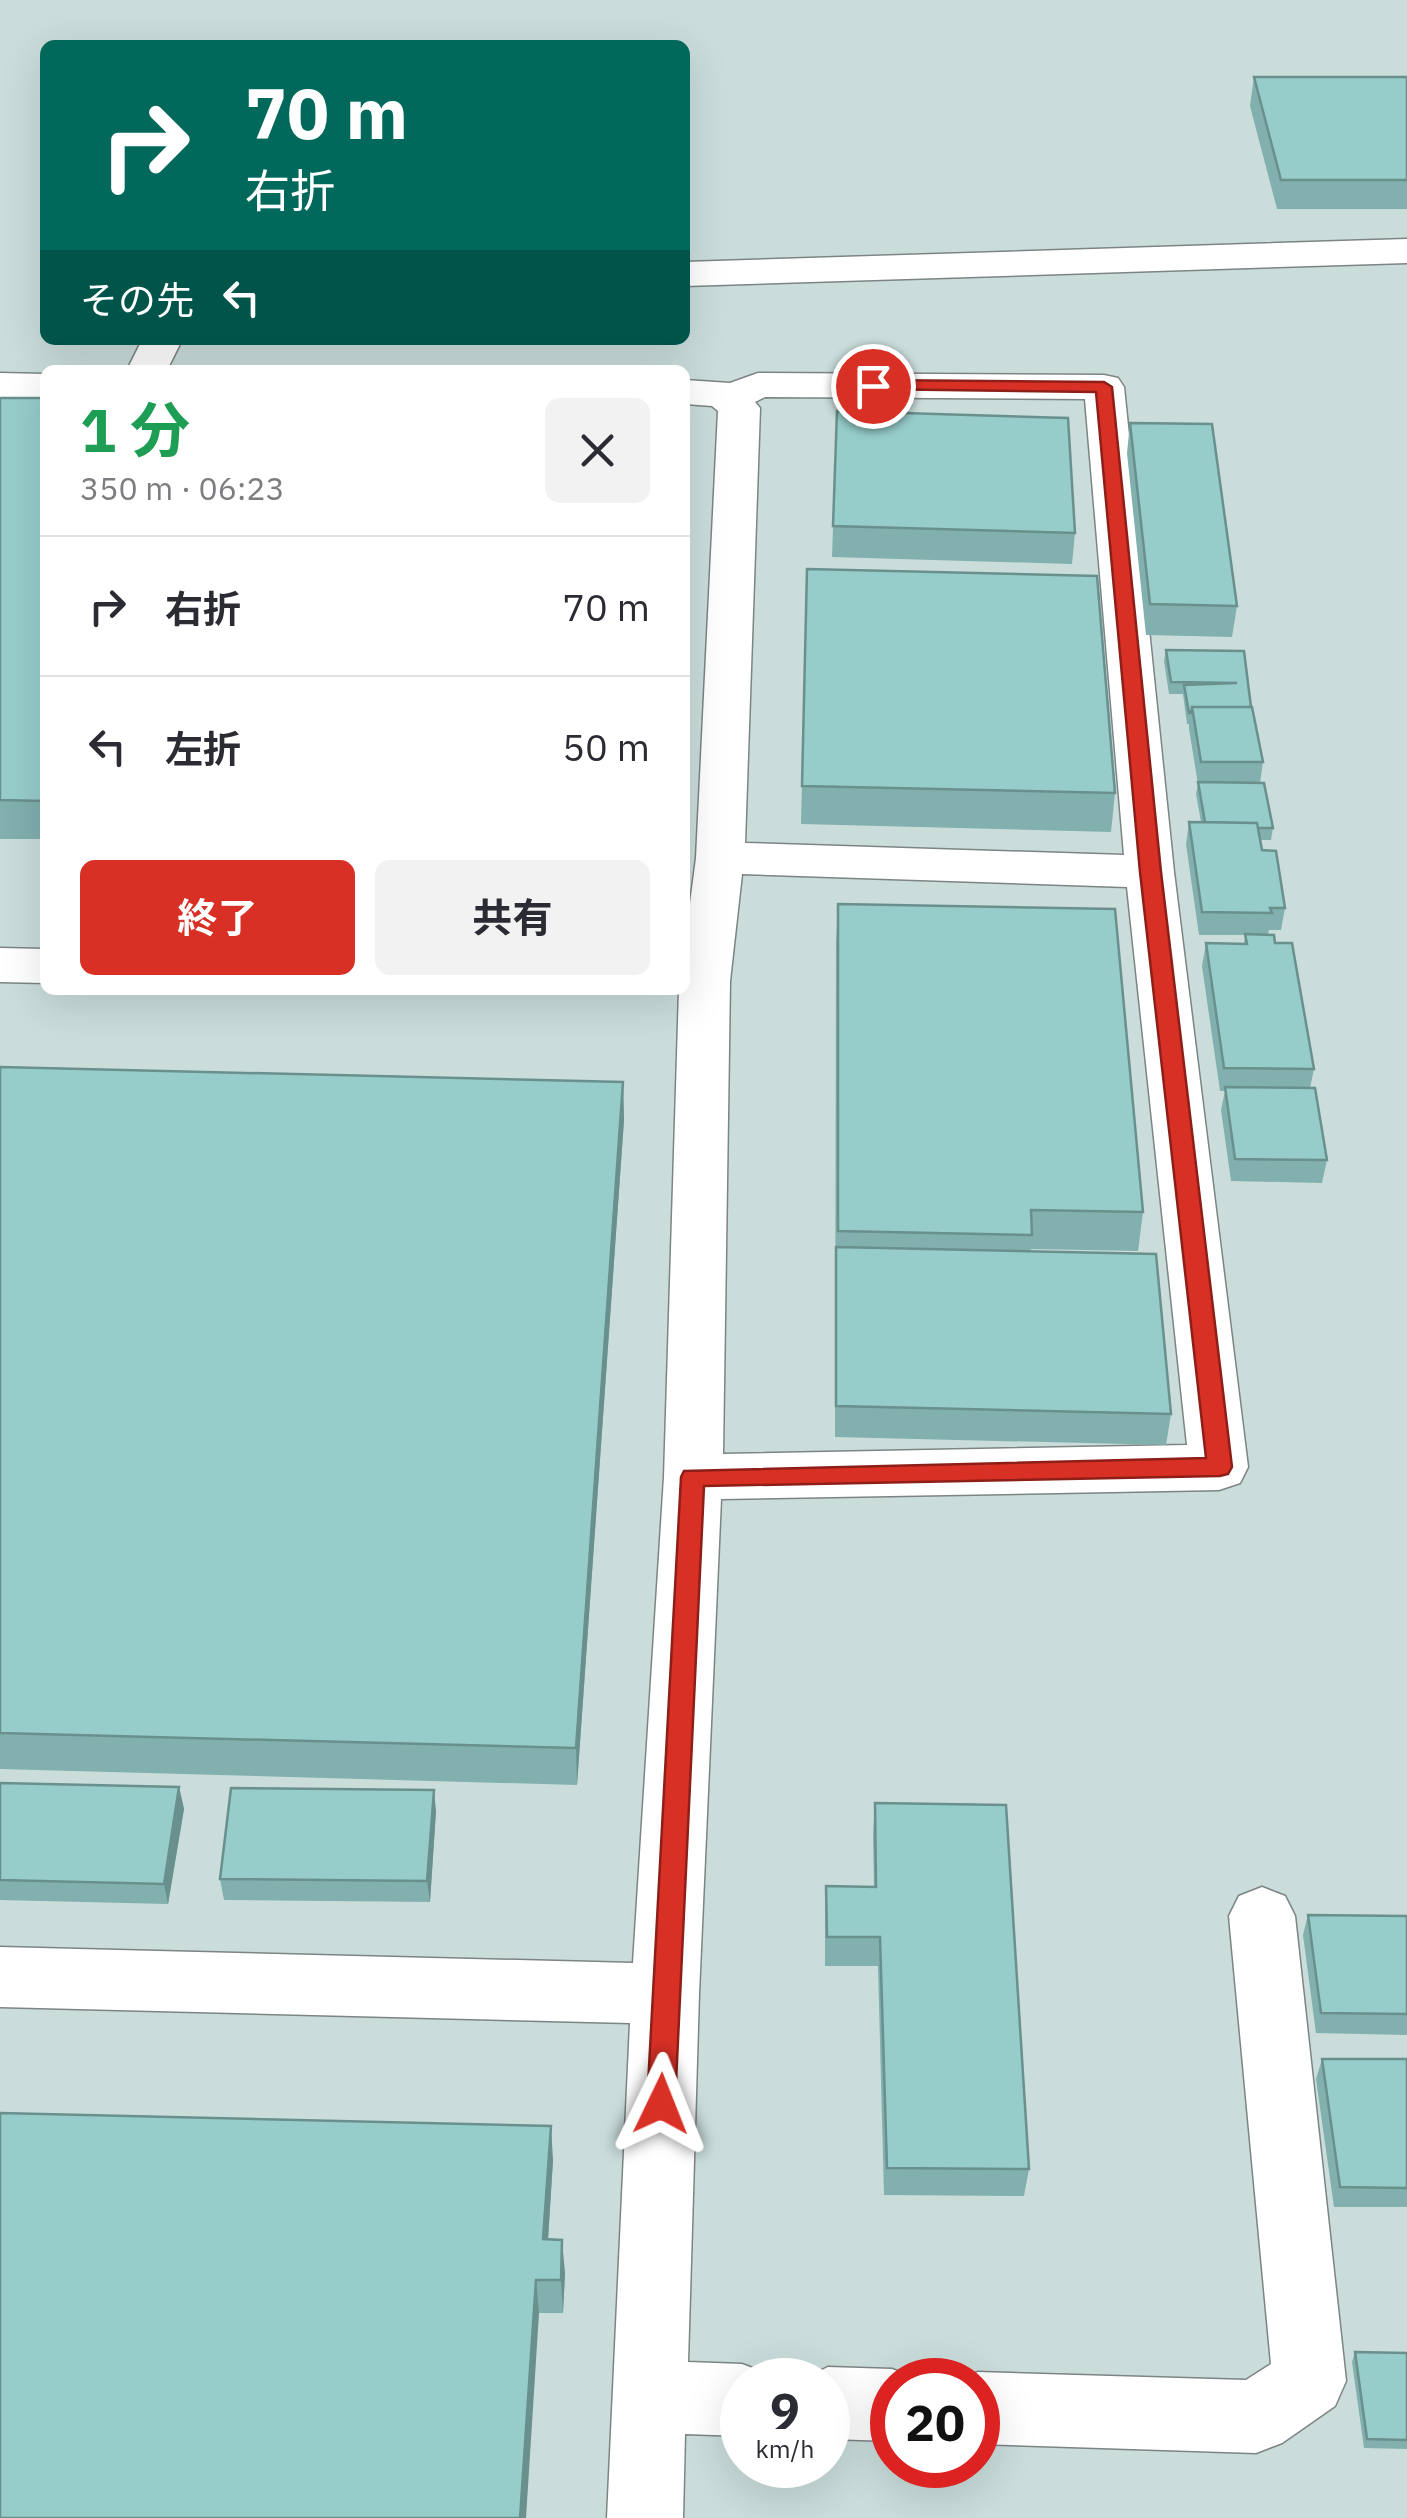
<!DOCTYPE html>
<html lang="ja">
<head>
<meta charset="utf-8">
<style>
  body { margin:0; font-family:"IBM Plex Sans","Noto Sans JP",sans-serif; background:#f2f2f3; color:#2b2b33; height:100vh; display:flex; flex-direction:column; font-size:38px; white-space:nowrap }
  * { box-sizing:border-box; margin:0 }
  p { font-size:32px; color:#7c7c81 }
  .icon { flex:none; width:55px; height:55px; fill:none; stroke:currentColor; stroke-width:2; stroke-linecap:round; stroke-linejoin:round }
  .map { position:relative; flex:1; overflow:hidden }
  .details { position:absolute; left:40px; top:365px; width:650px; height:630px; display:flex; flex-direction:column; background:#fff; border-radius:15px; box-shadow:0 10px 40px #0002 }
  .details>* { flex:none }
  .hud { position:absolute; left:40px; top:40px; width:650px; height:305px; border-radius:15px; box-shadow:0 10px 40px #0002; background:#00695c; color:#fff; overflow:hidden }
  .speed { position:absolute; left:720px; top:2358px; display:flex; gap:20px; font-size:50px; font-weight:700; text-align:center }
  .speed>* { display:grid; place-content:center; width:130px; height:130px; border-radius:50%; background:#fff; box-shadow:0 10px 40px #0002; line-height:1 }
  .speed small { font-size:25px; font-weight:400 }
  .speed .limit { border:15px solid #d22; background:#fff; color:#111 }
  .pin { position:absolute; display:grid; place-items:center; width:85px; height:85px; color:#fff; margin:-42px; border:5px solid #fff; border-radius:50%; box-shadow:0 2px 10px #0007 }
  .me { position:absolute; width:110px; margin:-55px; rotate:2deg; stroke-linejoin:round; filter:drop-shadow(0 0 8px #0008) }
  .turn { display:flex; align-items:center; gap:35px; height:210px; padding:0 40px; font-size:45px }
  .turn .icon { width:130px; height:130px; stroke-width:2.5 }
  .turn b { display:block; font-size:70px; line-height:85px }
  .then { display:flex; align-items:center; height:95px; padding:0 40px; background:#0003; gap:20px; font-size:38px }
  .round { display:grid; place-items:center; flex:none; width:105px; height:105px; border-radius:15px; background:#f2f2f3 }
  .head { display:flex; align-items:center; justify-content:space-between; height:170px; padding:0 40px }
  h1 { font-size:60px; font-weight:700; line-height:75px; color:#1e9e55 }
  .action { display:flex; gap:20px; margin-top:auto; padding:20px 40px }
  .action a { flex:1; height:115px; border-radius:15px; background:#d93025; color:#fff; font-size:40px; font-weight:700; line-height:115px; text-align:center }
  .action a+a { background:#f2f2f3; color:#2b2b33 }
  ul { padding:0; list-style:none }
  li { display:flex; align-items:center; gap:30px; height:140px; padding:0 40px; border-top:2px solid #e1e1e2 }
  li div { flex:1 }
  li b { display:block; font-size:38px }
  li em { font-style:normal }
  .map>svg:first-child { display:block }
  .built { fill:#cadddb; fill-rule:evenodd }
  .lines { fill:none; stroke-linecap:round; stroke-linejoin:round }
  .minor-casing { stroke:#7c8484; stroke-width:3 }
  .minor { fill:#fff; fill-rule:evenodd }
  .wall { fill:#81b0ae }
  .shaded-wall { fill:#69908d }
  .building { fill:#96cdca; stroke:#69908d; stroke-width:2.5 }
  .route { fill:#d93025; stroke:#8d1f18; stroke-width:2.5 }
</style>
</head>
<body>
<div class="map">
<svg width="1407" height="2518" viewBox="0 0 1407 2518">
  <rect width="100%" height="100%" fill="#dee7e7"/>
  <path class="built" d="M0,0H1407V2518H0ZM45,45H685V340H45ZM45,370H685V990H45ZM742,2380H828V2465H742ZM892,2380H978V2465H892Z"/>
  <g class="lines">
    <defs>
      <path id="minor" d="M1407,239V263L685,286V262Z
        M142,340H182L167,370H127Z
        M0,373L45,374V398L0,397Z
        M758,373L1104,375L1118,378L1124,387L1174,872L1248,1467L1240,1483L1219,1490L721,1499L699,1994L688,2362L742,2364L768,2374L770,2380H742V2436L685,2434L683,2518H607L630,2023L0,2007V1947L633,1963L664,1477L679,990H685V941L696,858L718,411L712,406L685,404V380L730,383ZM765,397L1085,399L1124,855L745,843L760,408L755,402ZM742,874L1127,887L1187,1445L723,1454L730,981Z
        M0,948L45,949V983L0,982Z
        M1262,1887L1285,1896L1295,1916L1346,2381L1335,2406L1282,2443L1256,2453L978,2444V2380H958L978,2372L1246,2380L1271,2364L1229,1916L1239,1896Z
        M828,2367L892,2369L918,2379L892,2380V2441L828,2439V2380H801Z"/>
    </defs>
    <use href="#minor" class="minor-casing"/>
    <use href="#minor" class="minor"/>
  </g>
  <path class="wall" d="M1254,77H1407V209H1277L1250,106Z
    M0,398H45V839H0Z
    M837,411L1075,533L1072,564L832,557Z
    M1130,423L1237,606L1232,637L1146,635L1127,453Z
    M807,569L1115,793L1111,832L801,824Z
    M1166,650L1251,707L1263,762L1260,783L1273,828L1271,840H1260L1262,850L1285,908L1281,930H1269L1268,935L1275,943L1314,1069L1310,1088L1327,1160L1322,1183L1231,1181L1221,1110L1225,1091H1220L1202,966L1206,943L1244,944L1245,935H1199L1186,844L1189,822H1201L1196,794L1198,784L1189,729V724H1187L1183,694H1169L1164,661Z
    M838,904L1143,1212L1138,1251L1031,1249L1030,1252L1171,1414L1166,1445L835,1437L836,943Z
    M0,1067L623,1082L624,1120L577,1785L0,1769Z
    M0,1783L179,1787L184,1809L168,1904L0,1900Z
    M875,1803L1029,2169L1024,2196L884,2195L878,1966H825V1915L826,1886L874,1887L873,1833Z
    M436,1811L430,1902L224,1900L220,1879Z
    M1308,1915L1407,1916V2035L1316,2033L1303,1935Z
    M1322,2059H1407V2207H1334L1316,2079Z
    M553,2160L548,2239L565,2273L563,2313H539L0,2518Z
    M1355,2352L1407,2353V2449L1364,2448L1352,2362Z"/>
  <path class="shaded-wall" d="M623,1082L624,1120L577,1785L576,1748Z
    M179,1787L184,1809L168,1904L164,1884Z
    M434,1790L436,1811L430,1902L427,1881Z
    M551,2126L553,2160L546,2272L543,2239Z
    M562,2240L565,2273L563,2313L561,2280Z
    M536,2280L539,2313L526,2518H520Z"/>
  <path class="building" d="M1254,77H1407V180H1281Z
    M0,398H45V801L0,800Z
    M837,411L1068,418L1075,533L833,526Z
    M1130,423L1212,424L1237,606L1150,604Z
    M807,569L1097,576L1115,793L802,786Z
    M1166,650L1244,651L1251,707H1192L1191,713H1189L1184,685L1237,683L1171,682Z
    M1192,707H1252L1263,762H1201Z
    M1198,782L1264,783L1273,828H1258L1257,823L1205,822Z
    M1189,822L1257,823L1262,850L1276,851L1285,908H1270L1272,913L1202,912Z
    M838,904L1115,909L1143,1212L1031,1210L1032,1235L838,1231Z
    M1245,934L1274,935L1275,943H1292L1314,1069L1224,1068L1206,943L1247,944Z
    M0,1067L623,1082L576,1748L0,1733Z
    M1225,1087L1315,1088L1327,1160L1235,1159Z
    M836,1247L1156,1254L1171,1414L836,1406Z
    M0,1783L179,1787L164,1884L0,1880Z
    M231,1788L434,1790L427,1881L220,1879Z
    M875,1803L1006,1805L1029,2169L887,2168L880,1937H827L826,1886L876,1887Z
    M1308,1915L1407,1916V2014L1321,2013Z
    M1322,2059H1407V2188L1340,2187Z
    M0,2113L551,2126L543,2239L562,2240L561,2280H536L520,2518H0Z
    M1355,2352L1407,2353V2440L1367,2439Z"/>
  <path class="route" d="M873,380L1104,382L1112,387L1161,872L1232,1467L1228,1474L1220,1476L704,1486L675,2104L671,2113L661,2117L651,2113L647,2104L681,1477L684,1471L1206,1458L1140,872L1096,392L867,389L865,386Z"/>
</svg>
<div class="speed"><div>9<small>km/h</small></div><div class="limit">20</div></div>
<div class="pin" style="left:873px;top:386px;background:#d93025"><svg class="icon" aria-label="arrive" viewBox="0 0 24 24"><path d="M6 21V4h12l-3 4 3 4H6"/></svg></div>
<svg class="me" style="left:661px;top:2104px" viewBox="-20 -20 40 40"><path d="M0-17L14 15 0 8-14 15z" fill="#d93025" stroke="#fff" stroke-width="4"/></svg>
<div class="hud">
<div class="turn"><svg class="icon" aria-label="right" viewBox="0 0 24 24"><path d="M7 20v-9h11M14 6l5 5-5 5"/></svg><div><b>70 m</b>右折</div></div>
<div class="then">その先<svg class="icon" aria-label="left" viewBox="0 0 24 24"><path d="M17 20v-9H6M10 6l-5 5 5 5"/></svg></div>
</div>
<section class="details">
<div class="head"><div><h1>1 分</h1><p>350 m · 06:23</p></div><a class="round"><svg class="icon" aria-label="close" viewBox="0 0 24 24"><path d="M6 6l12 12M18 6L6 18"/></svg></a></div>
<ul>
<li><svg class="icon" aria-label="right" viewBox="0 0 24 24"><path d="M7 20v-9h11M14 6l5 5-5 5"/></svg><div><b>右折</b></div><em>70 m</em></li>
<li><svg class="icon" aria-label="left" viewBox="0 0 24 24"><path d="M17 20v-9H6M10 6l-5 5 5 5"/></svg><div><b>左折</b></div><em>50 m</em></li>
</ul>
<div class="action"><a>終了</a><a>共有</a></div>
</section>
</div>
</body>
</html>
